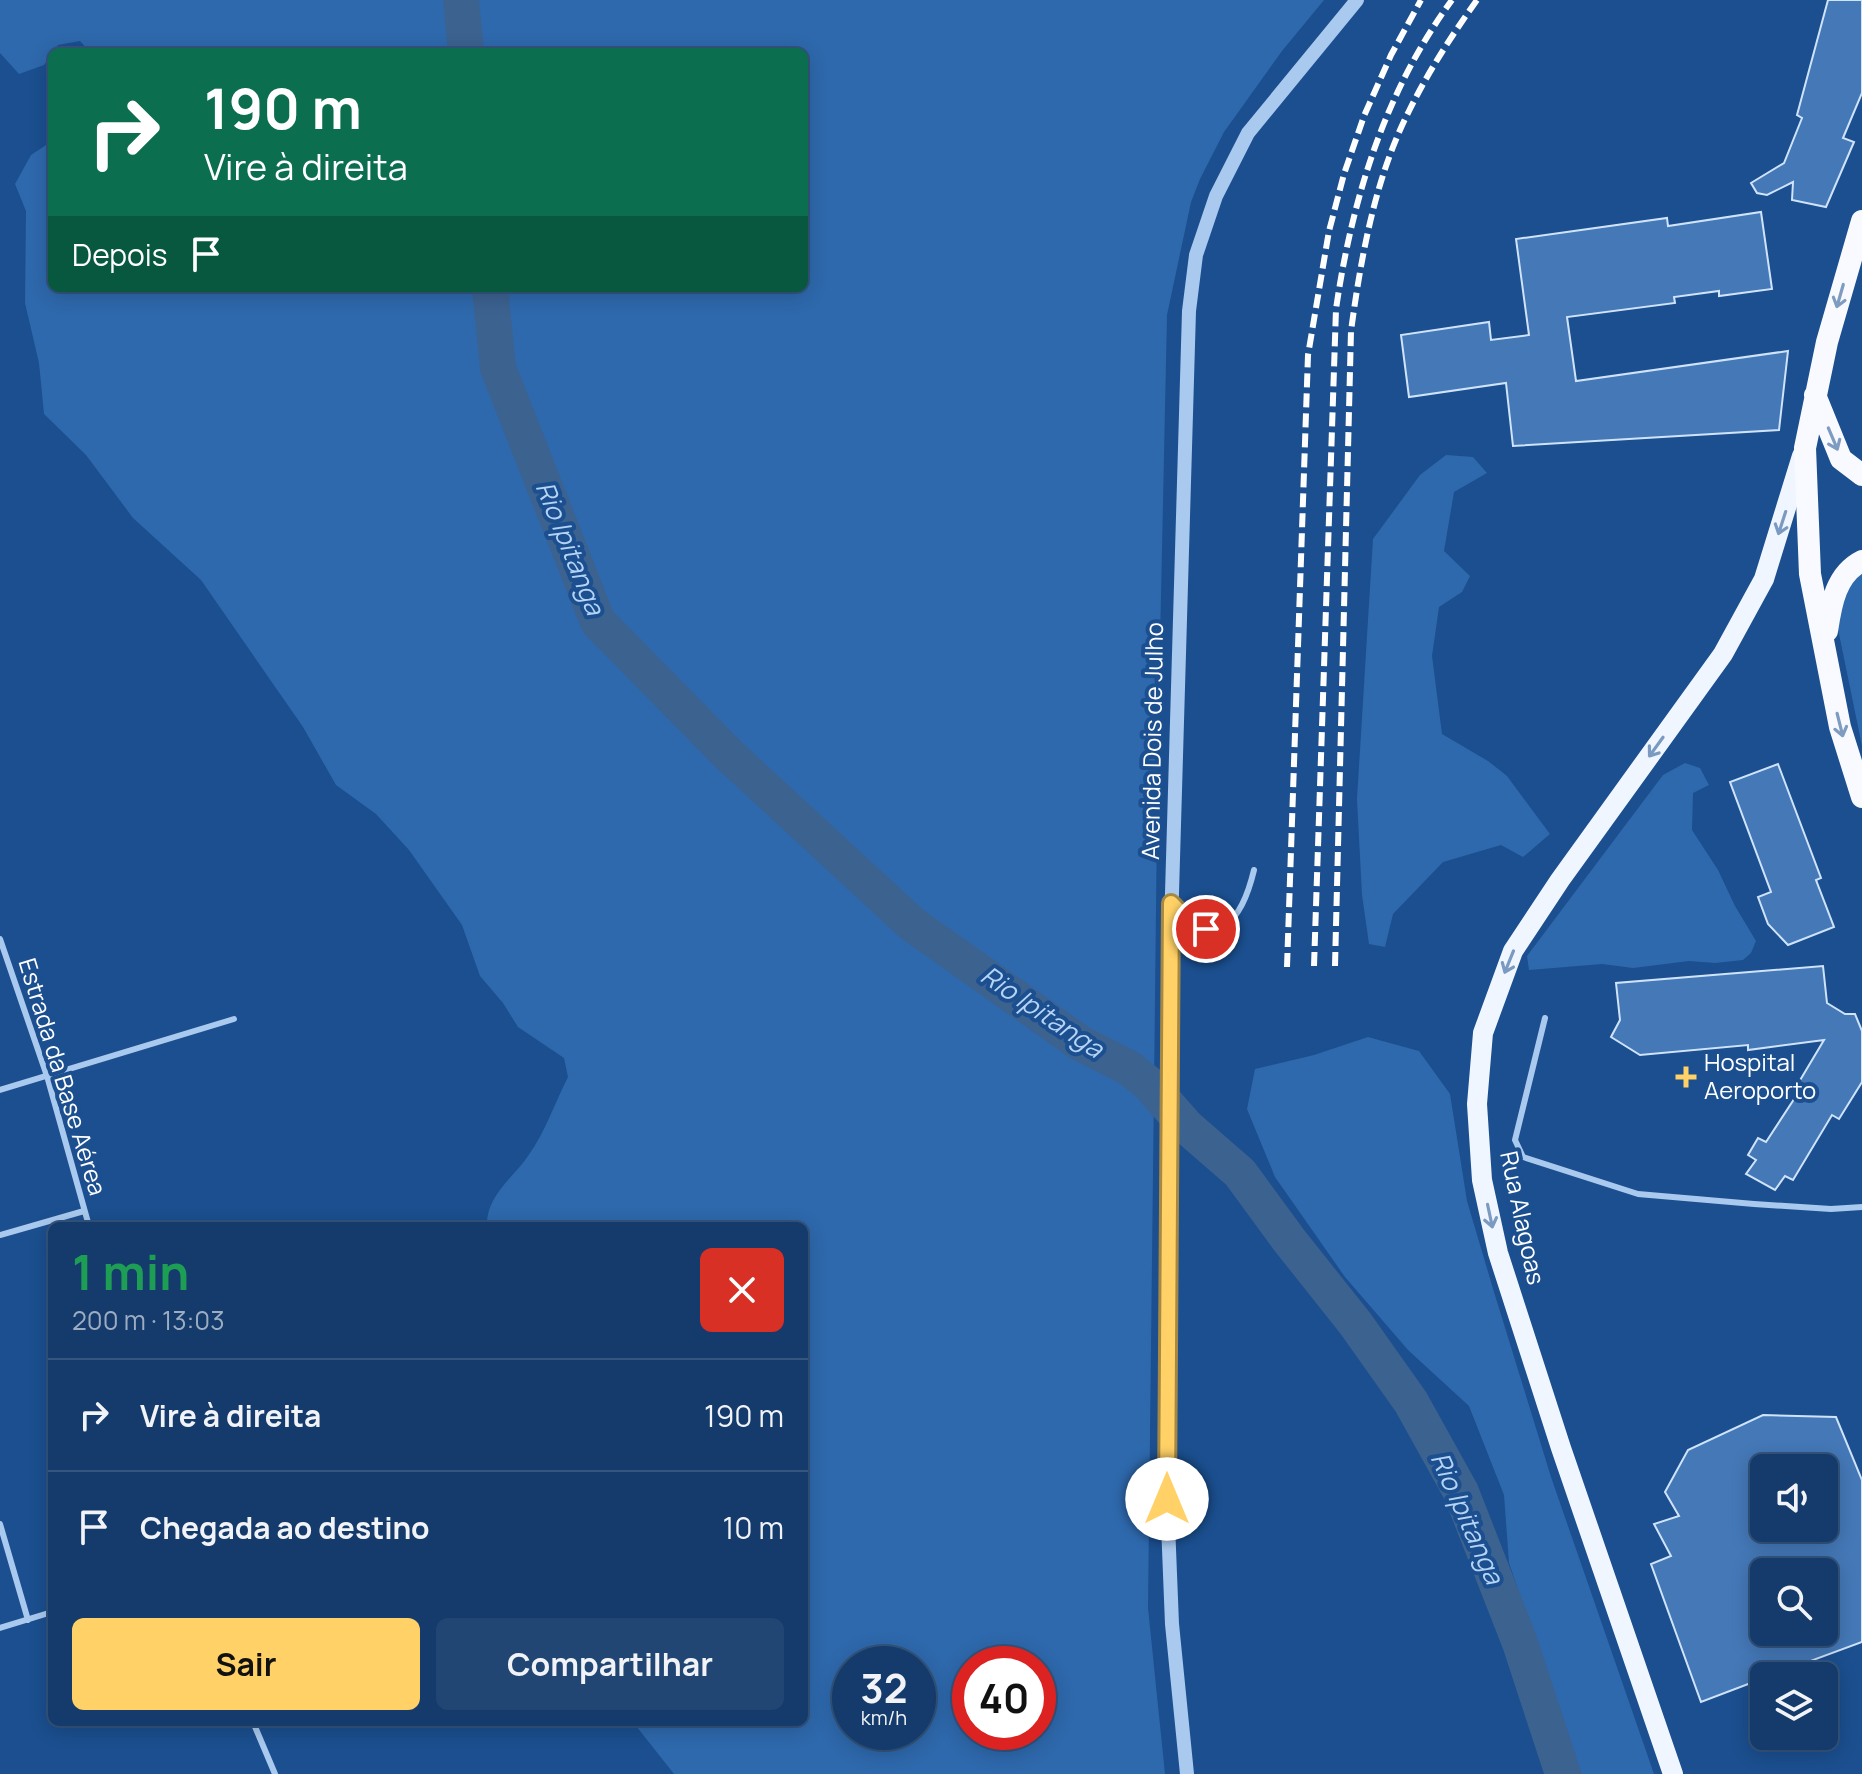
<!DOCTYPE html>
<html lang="pt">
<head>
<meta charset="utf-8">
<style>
  body { margin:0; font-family:Manrope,sans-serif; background:#214673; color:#f1f3f6; height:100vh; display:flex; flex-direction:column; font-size:30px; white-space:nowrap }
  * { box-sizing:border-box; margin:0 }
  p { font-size:26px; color:#9dadc1 }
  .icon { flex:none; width:44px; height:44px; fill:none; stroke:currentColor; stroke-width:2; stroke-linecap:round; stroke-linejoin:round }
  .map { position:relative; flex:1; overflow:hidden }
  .panel { position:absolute; left:48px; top:1222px; width:760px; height:504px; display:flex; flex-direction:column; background:#143b6b; border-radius:12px; box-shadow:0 4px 20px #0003,0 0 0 2px #33557e }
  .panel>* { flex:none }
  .hud { position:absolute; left:48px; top:48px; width:760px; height:244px; border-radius:12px; box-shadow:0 4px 20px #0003,0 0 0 2px #33557e; background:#0b6e4f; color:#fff; overflow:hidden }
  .fabs { position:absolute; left:1750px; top:1454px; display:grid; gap:16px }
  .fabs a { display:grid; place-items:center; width:88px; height:88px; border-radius:12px; background:#143b6b; box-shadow:0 4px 20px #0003,0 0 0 2px #33557e; font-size:40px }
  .speed { position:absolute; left:832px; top:1646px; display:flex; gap:16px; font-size:40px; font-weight:700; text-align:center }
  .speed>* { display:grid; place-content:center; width:104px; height:104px; border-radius:50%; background:#143b6b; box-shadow:0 4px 20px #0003,0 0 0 2px #33557e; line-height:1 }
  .speed small { font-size:20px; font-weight:400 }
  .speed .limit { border:12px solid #d22; background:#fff; color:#111 }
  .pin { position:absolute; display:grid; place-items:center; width:68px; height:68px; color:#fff; margin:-34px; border:4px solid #fff; border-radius:50%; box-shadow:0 2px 8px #0007 }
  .me { position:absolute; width:88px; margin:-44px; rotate:0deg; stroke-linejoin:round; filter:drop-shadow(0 0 6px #0008) }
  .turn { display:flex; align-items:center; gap:28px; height:168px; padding:0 24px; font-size:36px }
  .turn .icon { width:104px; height:104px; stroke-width:2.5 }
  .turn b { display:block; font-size:56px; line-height:68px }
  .then { display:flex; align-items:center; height:76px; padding:0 24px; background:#0003; gap:16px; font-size:30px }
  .round { display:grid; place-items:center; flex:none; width:84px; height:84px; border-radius:12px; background:#214673 }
  .overview { display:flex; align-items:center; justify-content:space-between; height:136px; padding:0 24px }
  h1 { font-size:48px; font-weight:700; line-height:60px; color:#1e9e55 }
  .cta { display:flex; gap:16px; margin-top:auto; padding:16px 24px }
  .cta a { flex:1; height:92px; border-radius:12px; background:#ffd166; color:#111; font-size:32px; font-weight:700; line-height:92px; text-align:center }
  .cta a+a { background:#214673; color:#f1f3f6 }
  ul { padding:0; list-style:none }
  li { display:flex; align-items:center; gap:24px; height:112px; padding:0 24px; border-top:2px solid #33557e }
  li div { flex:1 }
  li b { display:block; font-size:30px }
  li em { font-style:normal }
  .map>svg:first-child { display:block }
  .green { fill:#2e69ad; fill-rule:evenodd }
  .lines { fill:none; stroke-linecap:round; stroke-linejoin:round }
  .river { stroke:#3c6290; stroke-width:36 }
  .building { fill:#4478b7; stroke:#cfe3fa; stroke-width:2; fill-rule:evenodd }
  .service { stroke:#a9c9ee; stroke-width:6 }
  .tertiary { stroke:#a9c9ee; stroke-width:14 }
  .primary { stroke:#f0f6ff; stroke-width:20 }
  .trunk { stroke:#f8faff; stroke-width:22 }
  .rail { stroke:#fff; stroke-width:6; stroke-dasharray:14 6; stroke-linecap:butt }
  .oneway { stroke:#7e9cc1 }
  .oneway2 { stroke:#7b9ac1 }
  .route-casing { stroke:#a68842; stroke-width:20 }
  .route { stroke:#ffd166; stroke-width:14 }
  .poi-dot { fill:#ffd166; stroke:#1b4f8f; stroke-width:3 }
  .labels { text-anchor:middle; stroke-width:8; stroke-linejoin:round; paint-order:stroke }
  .street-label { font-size:24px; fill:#fff; stroke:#1b4f8f }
  .poi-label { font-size:24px; fill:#fff; stroke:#1b4f8f; text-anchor:start }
  .water-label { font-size:26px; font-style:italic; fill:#b5d3f5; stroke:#1b4f8f }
</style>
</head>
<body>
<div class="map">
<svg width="1862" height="1774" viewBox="0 0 1862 1774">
  <rect width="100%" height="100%" fill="#1b4f8f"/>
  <path class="green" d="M0,0H1324L1282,51L1224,132L1200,179L1191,202L1167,315L1158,736L1148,1608L1165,1774H674L633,1722H804V1226H487C486,1196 513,1178 528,1156C545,1133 555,1102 568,1077L564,1058L518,1027L503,1003L480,976L462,925L409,850L376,814L336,785L303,727L201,580L133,518L86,455L44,414L39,363L25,303L26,211L15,184L31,155L52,141V288H804V52H90L80,41L58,45L44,65L19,74L0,53ZM918,1664V1732H850V1664ZM1038,1664V1732H970V1664Z
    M1446,455L1473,457L1487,473L1454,492L1444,551L1470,576L1462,592L1439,607L1432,656L1442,734L1488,761L1507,776L1550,834L1523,857L1501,845L1443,862L1393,914L1385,947L1369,944L1362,895L1357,799L1373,539L1420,475Z
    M1862,571V746L1838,629L1841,596Z
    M1685,763L1700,768L1709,785L1693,793L1692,830L1718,870L1735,906L1756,941L1751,953L1743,960L1715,963L1689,961L1633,968L1602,964L1529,970L1527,956L1663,775Z
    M1368,1037L1419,1051L1450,1094L1467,1201L1494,1292L1551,1477L1654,1774H1581L1509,1563L1504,1495L1469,1406L1408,1350L1345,1277L1275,1177L1247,1109L1255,1069L1314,1055Z"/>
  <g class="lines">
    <path class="river" d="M461,0L466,52
      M490,288L498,368L598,622L729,755L912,924L1080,1043L1129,1068L1149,1084L1186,1126L1240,1173L1289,1240L1355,1323L1411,1402L1461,1492L1520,1643L1563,1774"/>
  </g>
  <path class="building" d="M1828,0H1862V93L1843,138L1854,142L1826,207L1792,200L1793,182L1767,195L1757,193L1751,183L1784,163L1802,118L1797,115Z
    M1761,212L1772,289L1719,296V291L1674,297L1675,303L1567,317L1576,381L1788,351L1779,430L1513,446L1506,383L1409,397L1401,335L1489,322L1491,340L1529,335L1516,239L1667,218L1668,226Z
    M1778,764L1821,878L1816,880L1834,927L1788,945L1768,924L1758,897L1771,892L1730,782Z
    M1823,966L1827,1003L1845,1014H1855L1862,1031V1082L1839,1119L1832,1115L1793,1180L1785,1176L1775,1190L1746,1174L1756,1160L1748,1155L1758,1138L1766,1142L1800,1090L1796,1087L1824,1040L1748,1050V1045L1640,1055L1611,1037L1620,1020L1616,983Z
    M1763,1415L1836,1417L1862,1480V1642L1770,1676H1764V1678L1701,1702L1651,1564L1671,1556L1654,1524L1679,1516L1665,1492L1688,1450ZM1764,1468H1824V1528H1764ZM1764,1572H1824V1632H1764Z"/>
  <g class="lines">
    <path class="service" d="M1174,906C1219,951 1242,920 1254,870
      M0,939L47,1076L89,1226
      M1545,1018L1515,1140L1523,1157L1638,1194L1754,1204L1831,1209L1862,1207
      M0,1090L234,1019
      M0,1235L84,1211
      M0,1524L28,1620
      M0,1628L52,1612
      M253,1722L275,1774"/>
    <path class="tertiary" d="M1187,1774L1172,1624L1167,1499V1325L1168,1030L1189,311L1196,255L1216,196L1248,133L1357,0"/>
    <path class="primary" d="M1673,1774L1561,1448L1498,1253L1482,1180L1477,1104L1483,1033L1513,951L1560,880L1723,654L1764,579L1802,456"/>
    <path class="trunk" d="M1862,221L1827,342L1805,448L1810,574L1840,727L1862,797
      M1815,395L1841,459L1862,475
      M1827,631C1831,604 1836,574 1862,561"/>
    <path class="rail" d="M1314,966L1336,309C1352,199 1385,91 1452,0
      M1335,966L1351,331C1361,257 1375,178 1409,111C1428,72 1452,35 1477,0
      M1287,967L1308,355L1329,231L1344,174L1364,116L1391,55L1421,0"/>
  </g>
  <defs><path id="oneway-shaft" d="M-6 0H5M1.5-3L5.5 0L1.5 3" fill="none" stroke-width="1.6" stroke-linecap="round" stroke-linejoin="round" transform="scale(2)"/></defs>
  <g class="oneway">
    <use href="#oneway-shaft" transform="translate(1840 296) rotate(106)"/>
    <use href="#oneway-shaft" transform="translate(1833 439) rotate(67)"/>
    <use href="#oneway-shaft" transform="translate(1840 725) rotate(76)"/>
  </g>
  <g class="oneway2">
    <use href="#oneway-shaft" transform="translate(1782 523) rotate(108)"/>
    <use href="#oneway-shaft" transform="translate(1656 747) rotate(126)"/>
    <use href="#oneway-shaft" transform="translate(1509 962) rotate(112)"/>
    <use href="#oneway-shaft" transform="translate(1490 1216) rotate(78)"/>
  </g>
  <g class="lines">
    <defs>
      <path id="route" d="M1167,1499L1171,903L1190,922L1206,929"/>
    </defs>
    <use href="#route" class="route-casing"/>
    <use href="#route" class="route"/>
  </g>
  <path class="poi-dot" d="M1682 1065h8v8h8v8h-8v8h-8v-8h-8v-8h8z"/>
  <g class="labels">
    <g class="street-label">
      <text transform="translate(1153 741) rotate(-89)" y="8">Avenida Dois de Julho</text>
      <text transform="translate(62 1077) rotate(73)" y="8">Estrada da Base Aérea</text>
      <text transform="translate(1522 1218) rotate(78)" y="8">Rua Alagoas</text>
    </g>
    <g class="poi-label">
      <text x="1704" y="1071">Hospital<tspan x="1704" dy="28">Aeroporto</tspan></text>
    </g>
    <g class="water-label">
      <text transform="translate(570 548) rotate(68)" y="9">Rio Ipitanga</text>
      <text transform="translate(1042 1012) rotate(34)" y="9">Rio Ipitanga</text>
      <text transform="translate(1467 1518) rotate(66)" y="9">Rio Ipitanga</text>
    </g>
  </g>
</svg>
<div class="fabs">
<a><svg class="icon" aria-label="sound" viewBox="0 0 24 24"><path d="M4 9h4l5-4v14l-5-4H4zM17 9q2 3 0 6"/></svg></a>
<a><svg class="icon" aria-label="search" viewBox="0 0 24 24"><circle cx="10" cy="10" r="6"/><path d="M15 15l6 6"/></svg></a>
<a><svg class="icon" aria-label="layers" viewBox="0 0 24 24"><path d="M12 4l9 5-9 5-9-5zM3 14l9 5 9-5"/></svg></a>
</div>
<div class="speed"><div>32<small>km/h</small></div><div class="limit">40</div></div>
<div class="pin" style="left:1206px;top:929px;background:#d93025"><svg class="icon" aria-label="arrive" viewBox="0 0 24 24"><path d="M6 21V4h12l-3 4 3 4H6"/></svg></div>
<svg class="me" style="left:1167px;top:1499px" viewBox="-20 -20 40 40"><circle r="19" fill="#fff"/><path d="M0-13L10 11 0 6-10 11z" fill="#ffd166"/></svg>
<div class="hud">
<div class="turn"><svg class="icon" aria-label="right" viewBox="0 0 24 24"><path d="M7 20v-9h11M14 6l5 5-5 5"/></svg><div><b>190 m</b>Vire à direita</div></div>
<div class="then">Depois<svg class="icon" aria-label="arrive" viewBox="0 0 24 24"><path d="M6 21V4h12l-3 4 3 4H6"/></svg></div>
</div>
<section class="panel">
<div class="overview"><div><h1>1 min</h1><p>200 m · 13:03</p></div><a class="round" style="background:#d93025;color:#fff"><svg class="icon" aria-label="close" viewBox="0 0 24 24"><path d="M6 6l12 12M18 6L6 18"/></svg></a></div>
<ul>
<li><svg class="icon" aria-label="right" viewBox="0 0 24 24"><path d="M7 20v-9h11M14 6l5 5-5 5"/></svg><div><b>Vire à direita</b></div><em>190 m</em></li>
<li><svg class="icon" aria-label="arrive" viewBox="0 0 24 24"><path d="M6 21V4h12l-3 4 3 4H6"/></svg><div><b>Chegada ao destino</b></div><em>10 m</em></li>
</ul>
<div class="cta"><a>Sair</a><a>Compartilhar</a></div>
</section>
</div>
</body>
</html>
